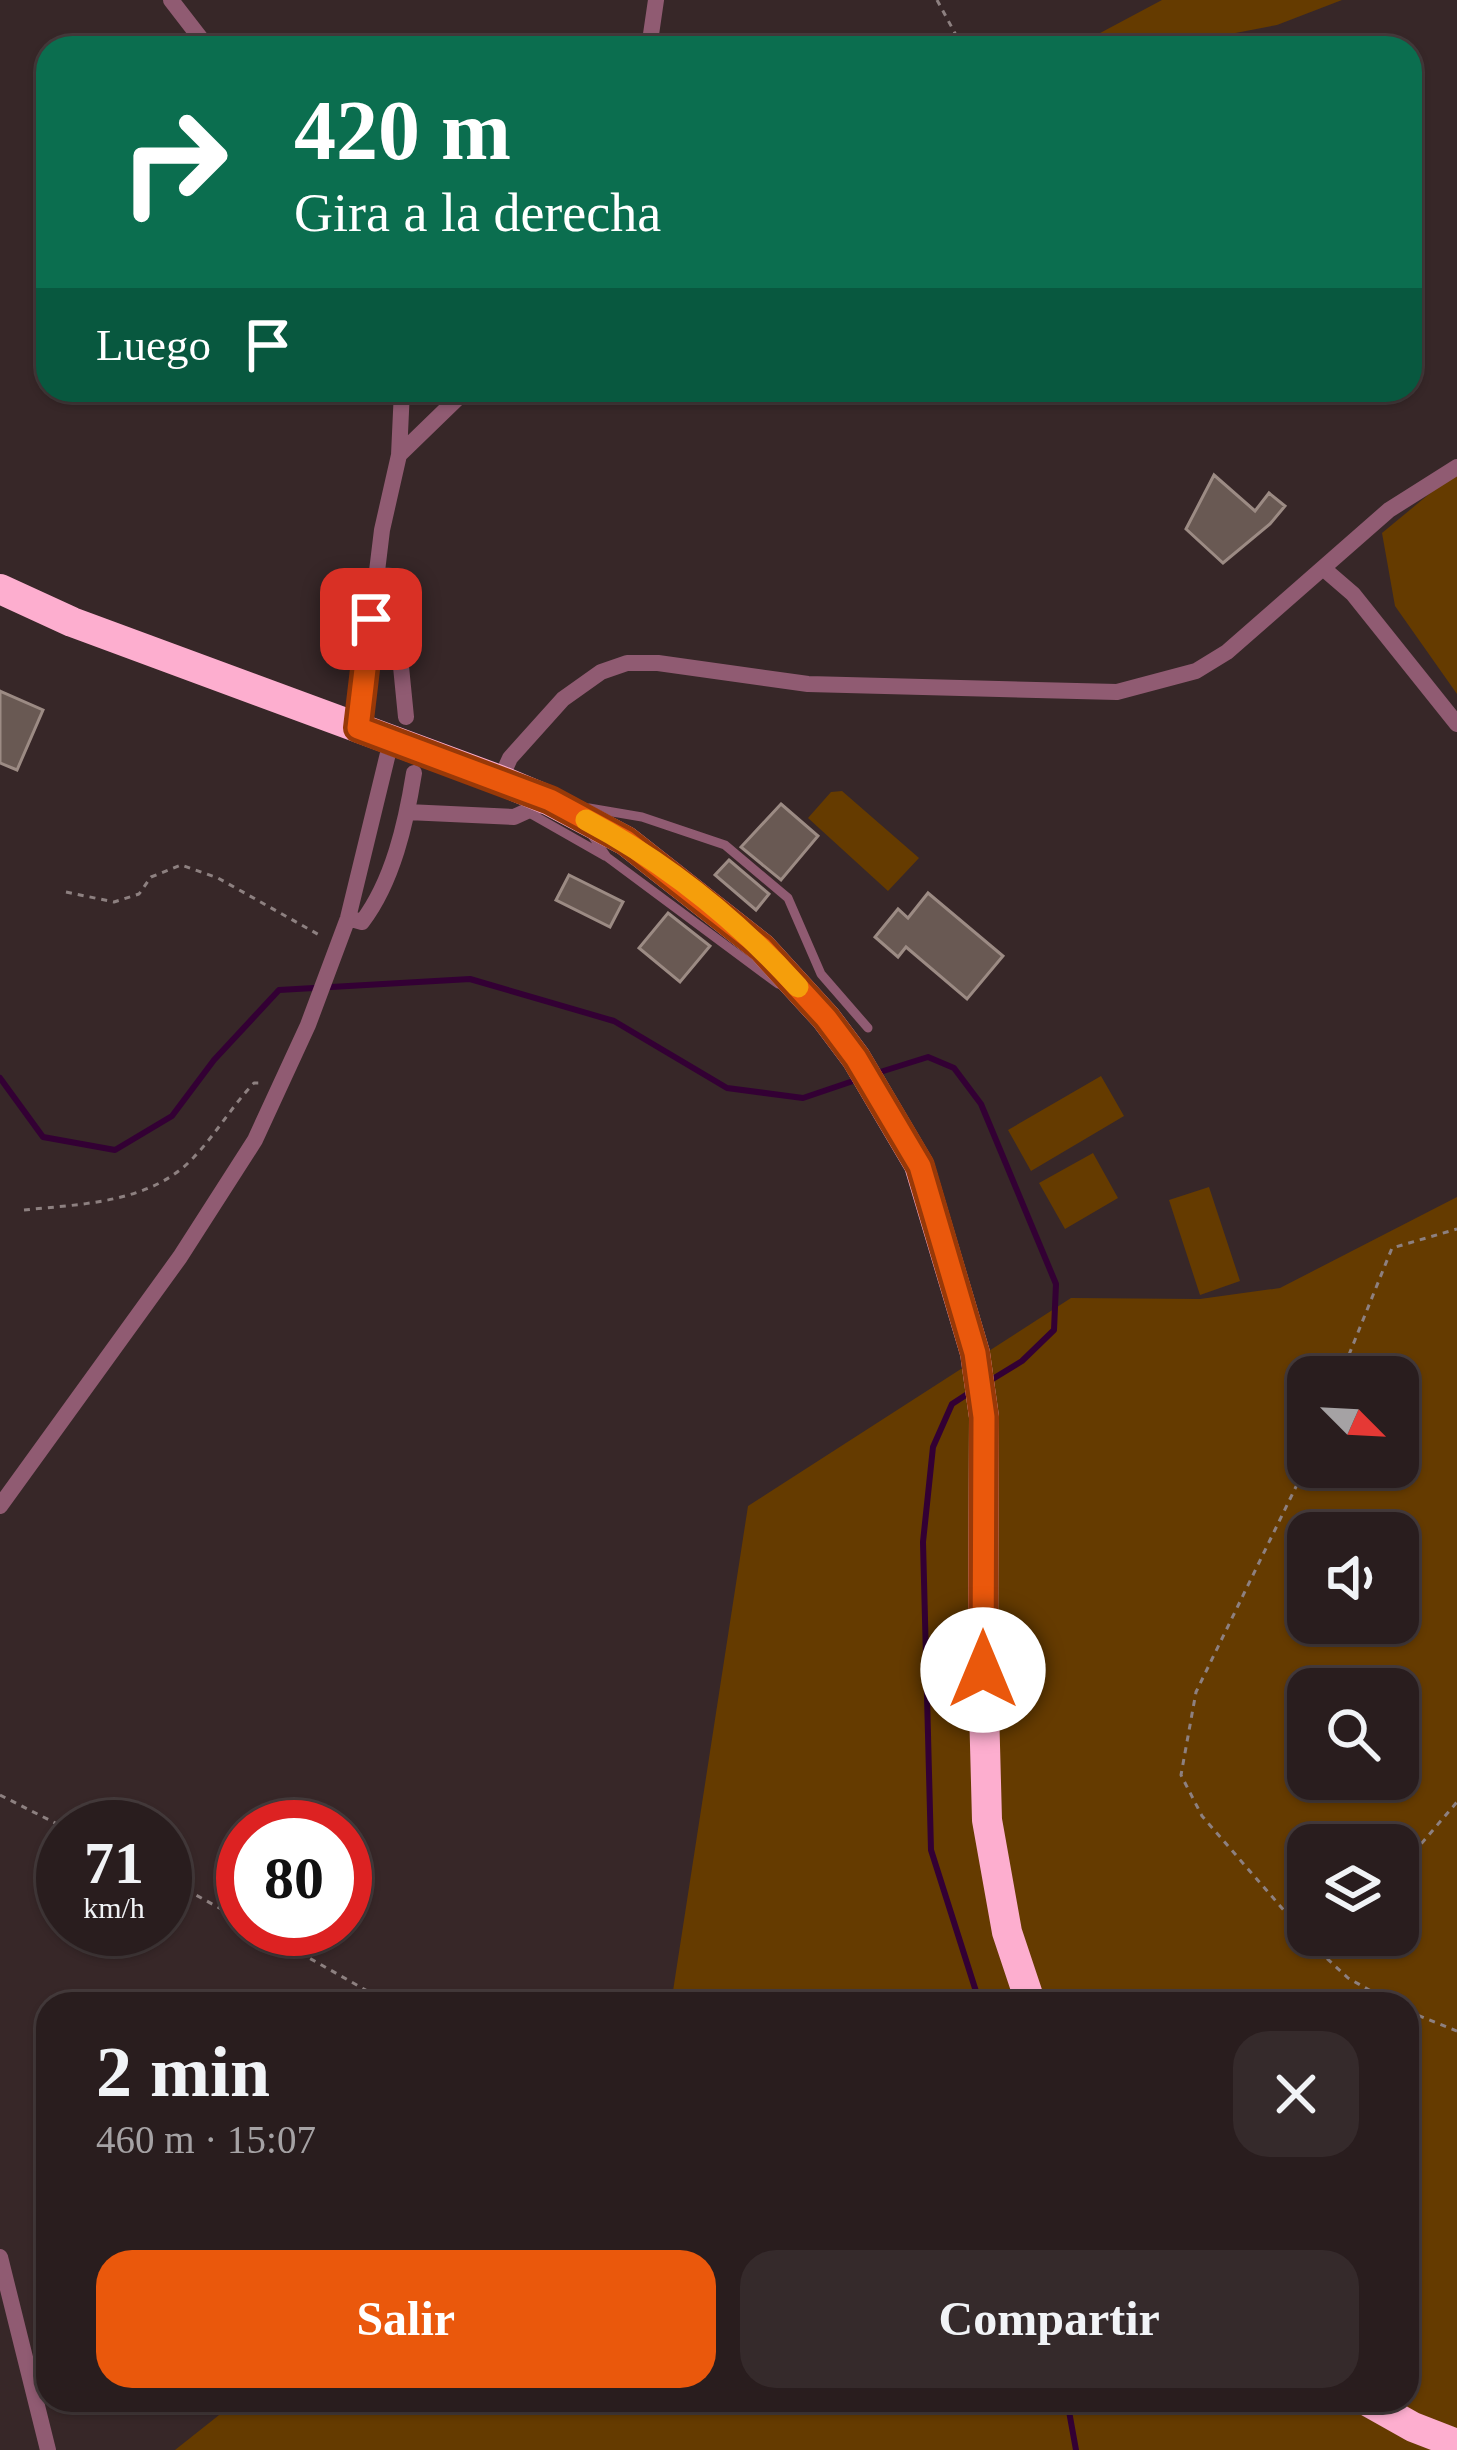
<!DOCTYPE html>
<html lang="es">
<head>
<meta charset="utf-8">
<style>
  body { margin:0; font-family:Georgia,serif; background:#352a2b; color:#f1f3f6; height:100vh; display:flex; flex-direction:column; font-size:45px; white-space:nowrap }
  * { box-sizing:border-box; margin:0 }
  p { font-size:39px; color:#a5a2a4 }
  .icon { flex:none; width:66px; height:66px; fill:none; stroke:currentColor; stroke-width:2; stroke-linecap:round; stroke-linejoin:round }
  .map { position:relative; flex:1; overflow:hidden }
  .sheet { position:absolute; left:36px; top:1992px; width:1383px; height:420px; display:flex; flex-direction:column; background:#291d1e; border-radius:36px; box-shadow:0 3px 9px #0004,0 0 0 3px #453b3c }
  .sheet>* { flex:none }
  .hud { position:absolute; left:36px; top:36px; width:1386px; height:366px; border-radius:36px; box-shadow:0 3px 9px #0004,0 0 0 3px #453b3c; background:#0b6e4f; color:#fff; overflow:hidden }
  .needle { width:78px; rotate:114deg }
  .controls { position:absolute; left:1287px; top:1356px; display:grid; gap:24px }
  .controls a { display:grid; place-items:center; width:132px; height:132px; border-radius:24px; background:#291d1e; box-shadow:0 3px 9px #0004,0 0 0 3px #453b3c; font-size:60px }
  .speed { position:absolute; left:36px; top:1800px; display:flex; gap:24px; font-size:60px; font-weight:700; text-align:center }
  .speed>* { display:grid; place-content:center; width:156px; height:156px; border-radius:50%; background:#291d1e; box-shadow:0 3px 9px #0004,0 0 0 3px #453b3c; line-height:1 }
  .speed small { font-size:30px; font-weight:400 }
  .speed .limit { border:18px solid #d22; background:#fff; color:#111 }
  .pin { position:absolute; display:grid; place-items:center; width:102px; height:102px; color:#fff; margin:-51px; border-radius:24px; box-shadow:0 6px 18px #0006 }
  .me { position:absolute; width:132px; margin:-66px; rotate:0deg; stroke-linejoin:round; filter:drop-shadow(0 0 9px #0008) }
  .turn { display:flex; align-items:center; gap:42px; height:252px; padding:0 60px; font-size:54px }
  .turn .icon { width:156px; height:156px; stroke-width:2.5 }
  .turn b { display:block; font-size:84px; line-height:102px }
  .then { display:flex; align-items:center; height:114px; padding:0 60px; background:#0003; gap:24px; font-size:45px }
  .round { display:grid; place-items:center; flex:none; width:126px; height:126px; border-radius:36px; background:#352a2b }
  .headline { display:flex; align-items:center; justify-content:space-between; height:204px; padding:0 60px }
  h1 { font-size:72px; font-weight:800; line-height:90px }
  .cta { display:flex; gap:24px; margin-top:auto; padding:24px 60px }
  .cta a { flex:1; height:138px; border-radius:36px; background:#ea580c; color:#fff; font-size:48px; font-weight:800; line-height:138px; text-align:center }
  .cta a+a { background:#352a2b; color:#f1f3f6 }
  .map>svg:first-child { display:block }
  .green { fill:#653b00; fill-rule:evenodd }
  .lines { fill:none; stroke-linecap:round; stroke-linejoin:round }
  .stream { stroke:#330034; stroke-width:6 }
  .building { fill:#695953; stroke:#9c8b84; stroke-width:3 }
  .path { stroke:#8d8080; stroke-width:3; stroke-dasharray:6 6; stroke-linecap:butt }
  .lane { stroke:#905b72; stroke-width:9 }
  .street { stroke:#905b72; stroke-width:16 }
  .highway { stroke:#fdaecf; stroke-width:30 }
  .route-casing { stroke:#983908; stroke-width:30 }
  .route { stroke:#ea580c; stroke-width:21 }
  .slow { stroke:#f59e0b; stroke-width:21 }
</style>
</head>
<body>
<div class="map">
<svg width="1457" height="2450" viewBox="0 0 1457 2450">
  <rect width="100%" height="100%" fill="#372728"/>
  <path class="green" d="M1162,0H1342L1277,25L1157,48H1072Z
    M1457,471V694L1395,606L1382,533Z
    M842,791L919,858L888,891L808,818L831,792Z
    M1101,1076L1124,1116L1031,1171L1008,1130Z
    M1093,1153L1118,1198L1065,1229L1039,1183Z
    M1209,1187L1240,1281L1200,1295L1169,1200Z
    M1457,1197V2450H175L238,2400H1407V2004H671L748,1506L1071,1298L1200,1299L1280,1288ZM1308,1377H1398V1467H1308ZM1308,1533H1398V1623H1308ZM1308,1689H1398V1779H1308ZM1308,1845H1398V1935H1308Z"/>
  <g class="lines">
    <path class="stream" d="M877,1073L928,1057L954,1068L981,1104L1056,1284L1054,1330L1022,1361L991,1380
      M0,1078L43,1137L115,1150L172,1116L214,1060L279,990L470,979L614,1021L727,1088L803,1098L859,1079
      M969,1393L952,1404L933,1447L923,1542L931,1850L980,2004
      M1067,2400L1076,2450"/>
  </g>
  <path class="building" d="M1214,475L1255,511L1269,493L1285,506L1270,524L1223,563L1186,529Z
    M0,691L43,710L17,770L0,763Z
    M781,804L818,836L781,880L741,847Z
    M729,860L769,894L756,910L715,875Z
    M569,875L623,902L610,927L556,900Z
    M928,893L1003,956L967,999L906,947L898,957L875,937L898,909L908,918Z
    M668,913L710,946L680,982L639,948Z"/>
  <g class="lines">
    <path class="path" d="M937,0L963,48
      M66,892L114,902L139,894L151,877L181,865L218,878L321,936
      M24,1210C82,1204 152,1203 194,1157C216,1134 232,1106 254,1083H262
      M1340,1377L1392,1248L1457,1229
      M1308,1462L1196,1692L1181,1775L1202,1816L1321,1953L1348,1978L1394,2004
      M0,1795L63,1827
      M1398,1871L1457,1802
      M165,1878L243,1921
      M258,1929L385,2001
      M1323,1951L1338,1935
      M1407,2011L1457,2031"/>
    <path class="lane" d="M589,808L642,817L725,845L788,898L821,974L868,1028
      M526,811L605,856
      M591,834L607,857L778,984"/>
    <path class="street" d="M171,0L208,48
      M649,48L656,0
      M399,455L466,390
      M1324,569L1353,594L1457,724
      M376,575L392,576L406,717
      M358,728L382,530L399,455L402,390
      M500,780L510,758L563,699L601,672L627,663H658L808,684L1117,692L1196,671L1227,652L1389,510L1457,467
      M407,812L514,817L547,802
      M348,918L362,922C393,881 406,823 414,773
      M0,1506L180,1257L255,1140L308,1025L348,918L391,741
      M0,2257L48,2450"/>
    <path class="highway" d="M0,589L72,622L500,780L550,801L626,841L762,948L826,1018L856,1058L919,1165L975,1353L984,1417L983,1670L987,1820L1007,1932L1031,2004
      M1365,2400L1413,2427L1457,2444"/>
  </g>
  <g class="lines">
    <defs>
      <path id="route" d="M371,619L358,728L550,800L626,841L762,948L826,1018L856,1058L920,1166L975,1353L984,1417L983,1670"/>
    </defs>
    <use href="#route" class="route-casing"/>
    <use href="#route" class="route"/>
    <path class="slow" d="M586,820C665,862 738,921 798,987"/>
  </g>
</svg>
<div class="controls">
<a><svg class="needle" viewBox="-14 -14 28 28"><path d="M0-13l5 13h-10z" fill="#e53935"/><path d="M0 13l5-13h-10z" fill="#a5a2a4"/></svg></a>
<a><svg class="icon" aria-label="sound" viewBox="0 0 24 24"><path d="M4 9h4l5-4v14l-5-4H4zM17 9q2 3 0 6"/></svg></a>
<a><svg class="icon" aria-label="search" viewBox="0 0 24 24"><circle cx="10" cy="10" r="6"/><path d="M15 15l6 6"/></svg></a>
<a><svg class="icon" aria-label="layers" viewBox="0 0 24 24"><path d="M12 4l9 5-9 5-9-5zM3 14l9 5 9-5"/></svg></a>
</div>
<div class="speed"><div>71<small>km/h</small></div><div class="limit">80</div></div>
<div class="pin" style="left:371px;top:619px;background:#d93025"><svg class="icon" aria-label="arrive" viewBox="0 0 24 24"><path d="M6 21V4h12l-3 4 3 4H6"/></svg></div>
<svg class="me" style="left:983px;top:1670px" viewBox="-20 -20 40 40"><circle r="19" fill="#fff"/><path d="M0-13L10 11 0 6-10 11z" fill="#ea580c"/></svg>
<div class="hud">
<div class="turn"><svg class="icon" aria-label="right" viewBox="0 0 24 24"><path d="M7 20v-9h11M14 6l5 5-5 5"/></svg><div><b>420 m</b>Gira a la derecha</div></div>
<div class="then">Luego<svg class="icon" aria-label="arrive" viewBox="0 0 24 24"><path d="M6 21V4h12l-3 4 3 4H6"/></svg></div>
</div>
<section class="sheet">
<div class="headline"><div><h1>2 min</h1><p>460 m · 15:07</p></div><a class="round"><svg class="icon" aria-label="close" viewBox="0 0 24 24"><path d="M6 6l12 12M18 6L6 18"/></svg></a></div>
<div class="cta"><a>Salir</a><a>Compartir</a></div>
</section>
</div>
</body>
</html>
